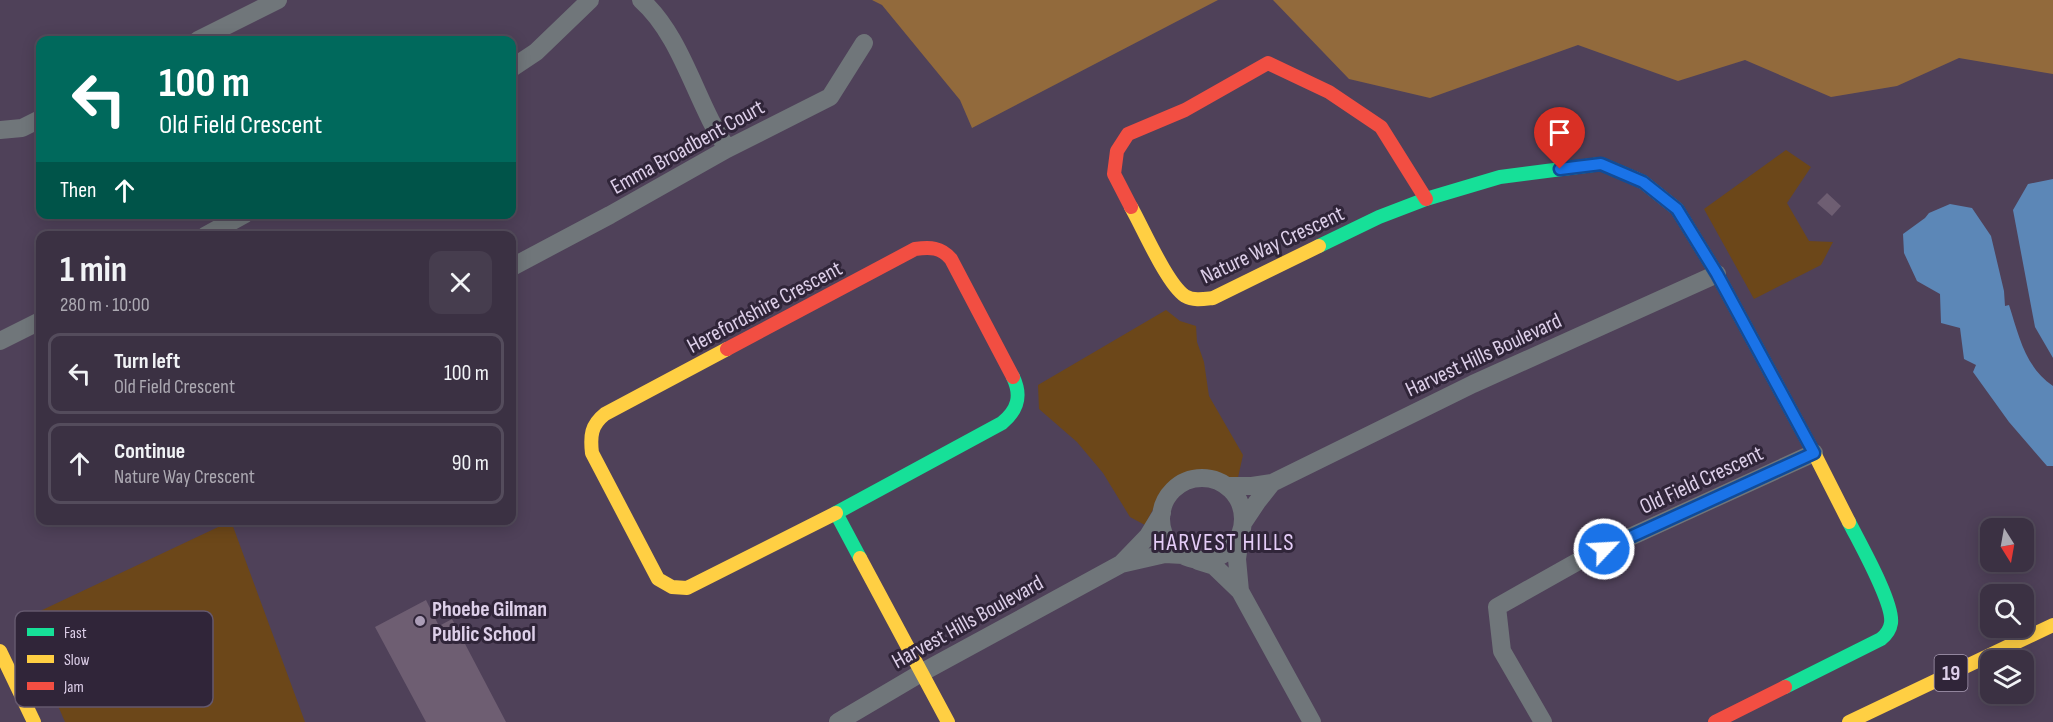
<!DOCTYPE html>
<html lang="en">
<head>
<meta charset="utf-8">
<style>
  body { margin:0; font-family:"Sofia Sans Condensed",sans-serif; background:#463d4e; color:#f1f3f6; height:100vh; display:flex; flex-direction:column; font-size:22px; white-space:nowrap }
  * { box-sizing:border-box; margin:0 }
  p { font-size:20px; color:#aca9b2 }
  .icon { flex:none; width:33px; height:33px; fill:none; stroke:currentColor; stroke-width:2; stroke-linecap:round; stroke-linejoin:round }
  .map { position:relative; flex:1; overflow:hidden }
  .side { position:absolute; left:36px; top:231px; width:480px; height:294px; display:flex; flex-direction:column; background:#3b3143; border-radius:12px; box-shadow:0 3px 15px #0003,0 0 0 2px #544c5c }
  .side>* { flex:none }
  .hud { position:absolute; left:36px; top:36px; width:480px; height:183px; border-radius:12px; box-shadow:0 3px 15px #0003,0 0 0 2px #544c5c; background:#00695c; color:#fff; overflow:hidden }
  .needle { width:39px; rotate:169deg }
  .controls { position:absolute; left:1980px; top:518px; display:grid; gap:12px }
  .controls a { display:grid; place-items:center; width:54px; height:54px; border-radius:12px; background:#3b3143; box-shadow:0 3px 15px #0003,0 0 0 2px #544c5c; font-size:30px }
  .pin { position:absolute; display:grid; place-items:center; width:51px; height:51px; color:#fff; margin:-62px -26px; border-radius:50% 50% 50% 0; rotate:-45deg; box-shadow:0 0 6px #0007 }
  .pin .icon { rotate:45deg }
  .me { position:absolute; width:66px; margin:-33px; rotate:65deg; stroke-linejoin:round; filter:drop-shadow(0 0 4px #0008) }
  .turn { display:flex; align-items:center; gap:21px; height:126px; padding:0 24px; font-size:27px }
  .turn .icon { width:78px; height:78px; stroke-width:2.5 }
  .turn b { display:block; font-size:42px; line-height:51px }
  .then { display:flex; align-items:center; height:57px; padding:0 24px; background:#0003; gap:12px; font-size:22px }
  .round { display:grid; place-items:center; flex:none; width:63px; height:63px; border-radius:12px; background:#463d4e }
  .head { display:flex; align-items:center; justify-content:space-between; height:102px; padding:0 24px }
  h1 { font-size:36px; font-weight:700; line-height:45px }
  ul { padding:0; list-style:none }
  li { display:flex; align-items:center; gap:18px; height:81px; margin:0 12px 9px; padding:0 12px; border:3px solid #544c5c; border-radius:12px }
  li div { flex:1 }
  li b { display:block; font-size:22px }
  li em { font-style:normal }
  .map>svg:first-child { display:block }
  .green { fill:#6c4719 }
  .forest { fill:#926a3c }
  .water { fill:#5c87b7 }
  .building { fill:#6e5e72 }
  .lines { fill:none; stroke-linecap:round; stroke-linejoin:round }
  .street { stroke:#70767a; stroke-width:18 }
  .fast { stroke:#16e098; stroke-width:14 }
  .slow { stroke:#ffcf43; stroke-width:14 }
  .jam { stroke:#f24e42; stroke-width:14 }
  .route-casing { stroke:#114b97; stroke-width:15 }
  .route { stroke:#1a73e8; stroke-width:10 }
  .poi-dot { fill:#ab9db7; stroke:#302539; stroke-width:2 }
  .labels { text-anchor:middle; stroke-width:6; stroke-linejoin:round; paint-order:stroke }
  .shield { fill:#302539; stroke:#a99cb4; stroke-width:1.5 }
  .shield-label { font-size:21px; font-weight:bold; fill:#ddcfe9 }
  .street-label { font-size:22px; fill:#ddcfe9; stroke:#302539 }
  .poi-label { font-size:22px; font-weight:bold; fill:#ddcfe9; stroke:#302539; text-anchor:start }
  .neighbourhood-label { font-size:24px; letter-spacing:1.5px; fill:#e5cdf8; stroke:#302539 }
  .key { fill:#302539; stroke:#64586e; stroke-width:1.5 }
  .key-label { font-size:16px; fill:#ddcfe9 }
</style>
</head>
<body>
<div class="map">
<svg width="2053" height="722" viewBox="0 0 2053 722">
  <rect width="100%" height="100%" fill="#4f4159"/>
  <path class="green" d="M1786,150L1811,167L1787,203L1809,241L1833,242L1821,265L1754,299L1704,209Z
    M1166,310L1180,321L1196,326L1197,342L1204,362L1209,396L1243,455L1237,482C1184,463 1168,477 1145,525L1130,517L1103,473L1077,442L1039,409L1038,385Z
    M231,521L305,722H65L21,620Z"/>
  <path class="forest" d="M872,0H1218L972,128L960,100L882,5Z
    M1273,0H2053V74L1959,58L1897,86L1831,97L1745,60L1678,81L1578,45L1430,98L1349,79Z"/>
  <path class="water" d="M2053,179V358L2035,327L2013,210L2028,184Z
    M1950,204L1972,208L1991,236L2004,291L2005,306L2009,305C2019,336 2025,367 2053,386V466H2047L2009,422L1973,372L1976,365L1964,359L1960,328L1941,323L1940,294L1917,281L1904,253L1903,234L1925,218L1929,213Z"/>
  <path class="building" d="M1827,193L1841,206L1832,216L1817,203Z
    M426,600L439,626L452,619L506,722H426L375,627Z"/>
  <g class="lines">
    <path class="street" d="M641,0C674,29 690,79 709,117C714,128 721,138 727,149
      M198,40L278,0
      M512,68L536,52L590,0
      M0,130L22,128L40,119
      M205,236L245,214
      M512,267L610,215L727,149L830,97L864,43
      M0,341L40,321
      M1161 519a41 41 0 1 1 82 0a41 41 0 1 1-82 0Z
      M1226,486H1252L1272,483L1473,384L1717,274
      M1243,523L1257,502L1272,483
      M1240,537L1237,559L1240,591
      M1198,561L1214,566L1240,591L1312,722
      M1121,564L1165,554L1183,555
      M838,722L921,673L1121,564L1148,536L1162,513
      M1543,722L1502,651L1497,607L1584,558L1814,453"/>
    <path class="fast" d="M1319,246L1379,217L1426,199L1500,177L1601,164L1634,178
      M860,558L836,513L1002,423C1018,410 1022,396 1013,377
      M1785,687L1881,639C1886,635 1890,630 1891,623C1894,603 1859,542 1849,522"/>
    <path class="slow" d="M1634,178L1643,182L1677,209L1717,274L1814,453L1849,522
      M1131,207C1143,228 1167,284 1185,296C1194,301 1204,299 1213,298L1319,246
      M727,349L605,414C591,425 590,436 592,453L658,579L672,587L687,588L836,513
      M860,558L948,722
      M0,651L34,722
      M1849,722L2053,625"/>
    <path class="jam" d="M1131,207L1114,174L1117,151L1128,134L1185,110L1268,63L1329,92L1381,127L1426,199
      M727,349L915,249C930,247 941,247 951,259L1013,377
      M1715,722L1785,687"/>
  </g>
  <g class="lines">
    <defs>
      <path id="route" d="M1560,169L1601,164L1643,182L1677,209L1717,274L1814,453L1604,549"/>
    </defs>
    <use href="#route" class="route-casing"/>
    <use href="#route" class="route"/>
  </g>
  <circle class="poi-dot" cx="420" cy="621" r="6"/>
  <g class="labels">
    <rect class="shield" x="1934.5" y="655" width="33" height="36" rx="4.5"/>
    <g class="shield-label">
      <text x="1951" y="680">19</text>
    </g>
    <g class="street-label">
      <text transform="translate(687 146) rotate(-29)" y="8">Emma Broadbent Court</text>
      <text transform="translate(1272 244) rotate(-25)" y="8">Nature Way Crescent</text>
      <text transform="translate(764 306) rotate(-28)" y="8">Herefordshire Crescent</text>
      <text transform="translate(1483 354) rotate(-25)" y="8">Harvest Hills Boulevard</text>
      <text transform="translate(1701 479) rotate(-25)" y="8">Old Field Crescent</text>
      <text transform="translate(967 621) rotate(-29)" y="8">Harvest Hills Boulevard</text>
    </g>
    <g class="poi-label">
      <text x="432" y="616">Phoebe Gilman<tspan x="432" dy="25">Public School</tspan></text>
    </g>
    <g class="neighbourhood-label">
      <text x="1224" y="550">HARVEST HILLS</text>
    </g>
  </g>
  <rect x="15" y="611" width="198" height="96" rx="9" class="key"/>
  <rect x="27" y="628" width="27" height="8" fill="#16e098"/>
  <rect x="27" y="655" width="27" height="8" fill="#ffcf43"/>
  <rect x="27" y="682" width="27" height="8" fill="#f24e42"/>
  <g class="key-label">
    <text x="64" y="638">Fast</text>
    <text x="64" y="665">Slow</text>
    <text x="64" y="692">Jam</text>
  </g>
</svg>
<div class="controls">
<a><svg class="needle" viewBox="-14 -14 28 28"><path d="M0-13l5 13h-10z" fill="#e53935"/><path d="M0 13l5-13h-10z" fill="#aca9b2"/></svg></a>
<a><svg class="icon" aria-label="search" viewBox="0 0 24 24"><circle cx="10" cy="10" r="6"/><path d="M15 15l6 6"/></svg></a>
<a><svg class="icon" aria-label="layers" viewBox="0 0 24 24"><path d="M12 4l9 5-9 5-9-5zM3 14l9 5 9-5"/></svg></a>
</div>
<div class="pin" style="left:1560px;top:169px;background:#d93025"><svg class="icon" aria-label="arrive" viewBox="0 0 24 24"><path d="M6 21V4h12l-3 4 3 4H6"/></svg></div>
<svg class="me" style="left:1604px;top:549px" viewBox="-20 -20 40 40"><circle r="17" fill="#1a73e8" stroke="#fff" stroke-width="3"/><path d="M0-11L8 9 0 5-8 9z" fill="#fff"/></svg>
<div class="hud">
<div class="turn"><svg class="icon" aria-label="left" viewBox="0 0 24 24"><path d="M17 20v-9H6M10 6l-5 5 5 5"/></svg><div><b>100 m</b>Old Field Crescent</div></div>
<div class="then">Then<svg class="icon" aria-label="ahead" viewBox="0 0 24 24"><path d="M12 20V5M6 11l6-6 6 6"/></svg></div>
</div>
<section class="side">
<div class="head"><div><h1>1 min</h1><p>280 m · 10:00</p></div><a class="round"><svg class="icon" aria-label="close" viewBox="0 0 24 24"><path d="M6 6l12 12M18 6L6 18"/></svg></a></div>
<ul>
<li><svg class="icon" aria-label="left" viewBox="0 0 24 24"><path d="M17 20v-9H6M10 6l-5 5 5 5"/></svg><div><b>Turn left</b><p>Old Field Crescent</p></div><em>100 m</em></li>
<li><svg class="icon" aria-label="ahead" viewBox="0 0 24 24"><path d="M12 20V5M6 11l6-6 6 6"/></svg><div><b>Continue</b><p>Nature Way Crescent</p></div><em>90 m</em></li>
</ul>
</section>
</div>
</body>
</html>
